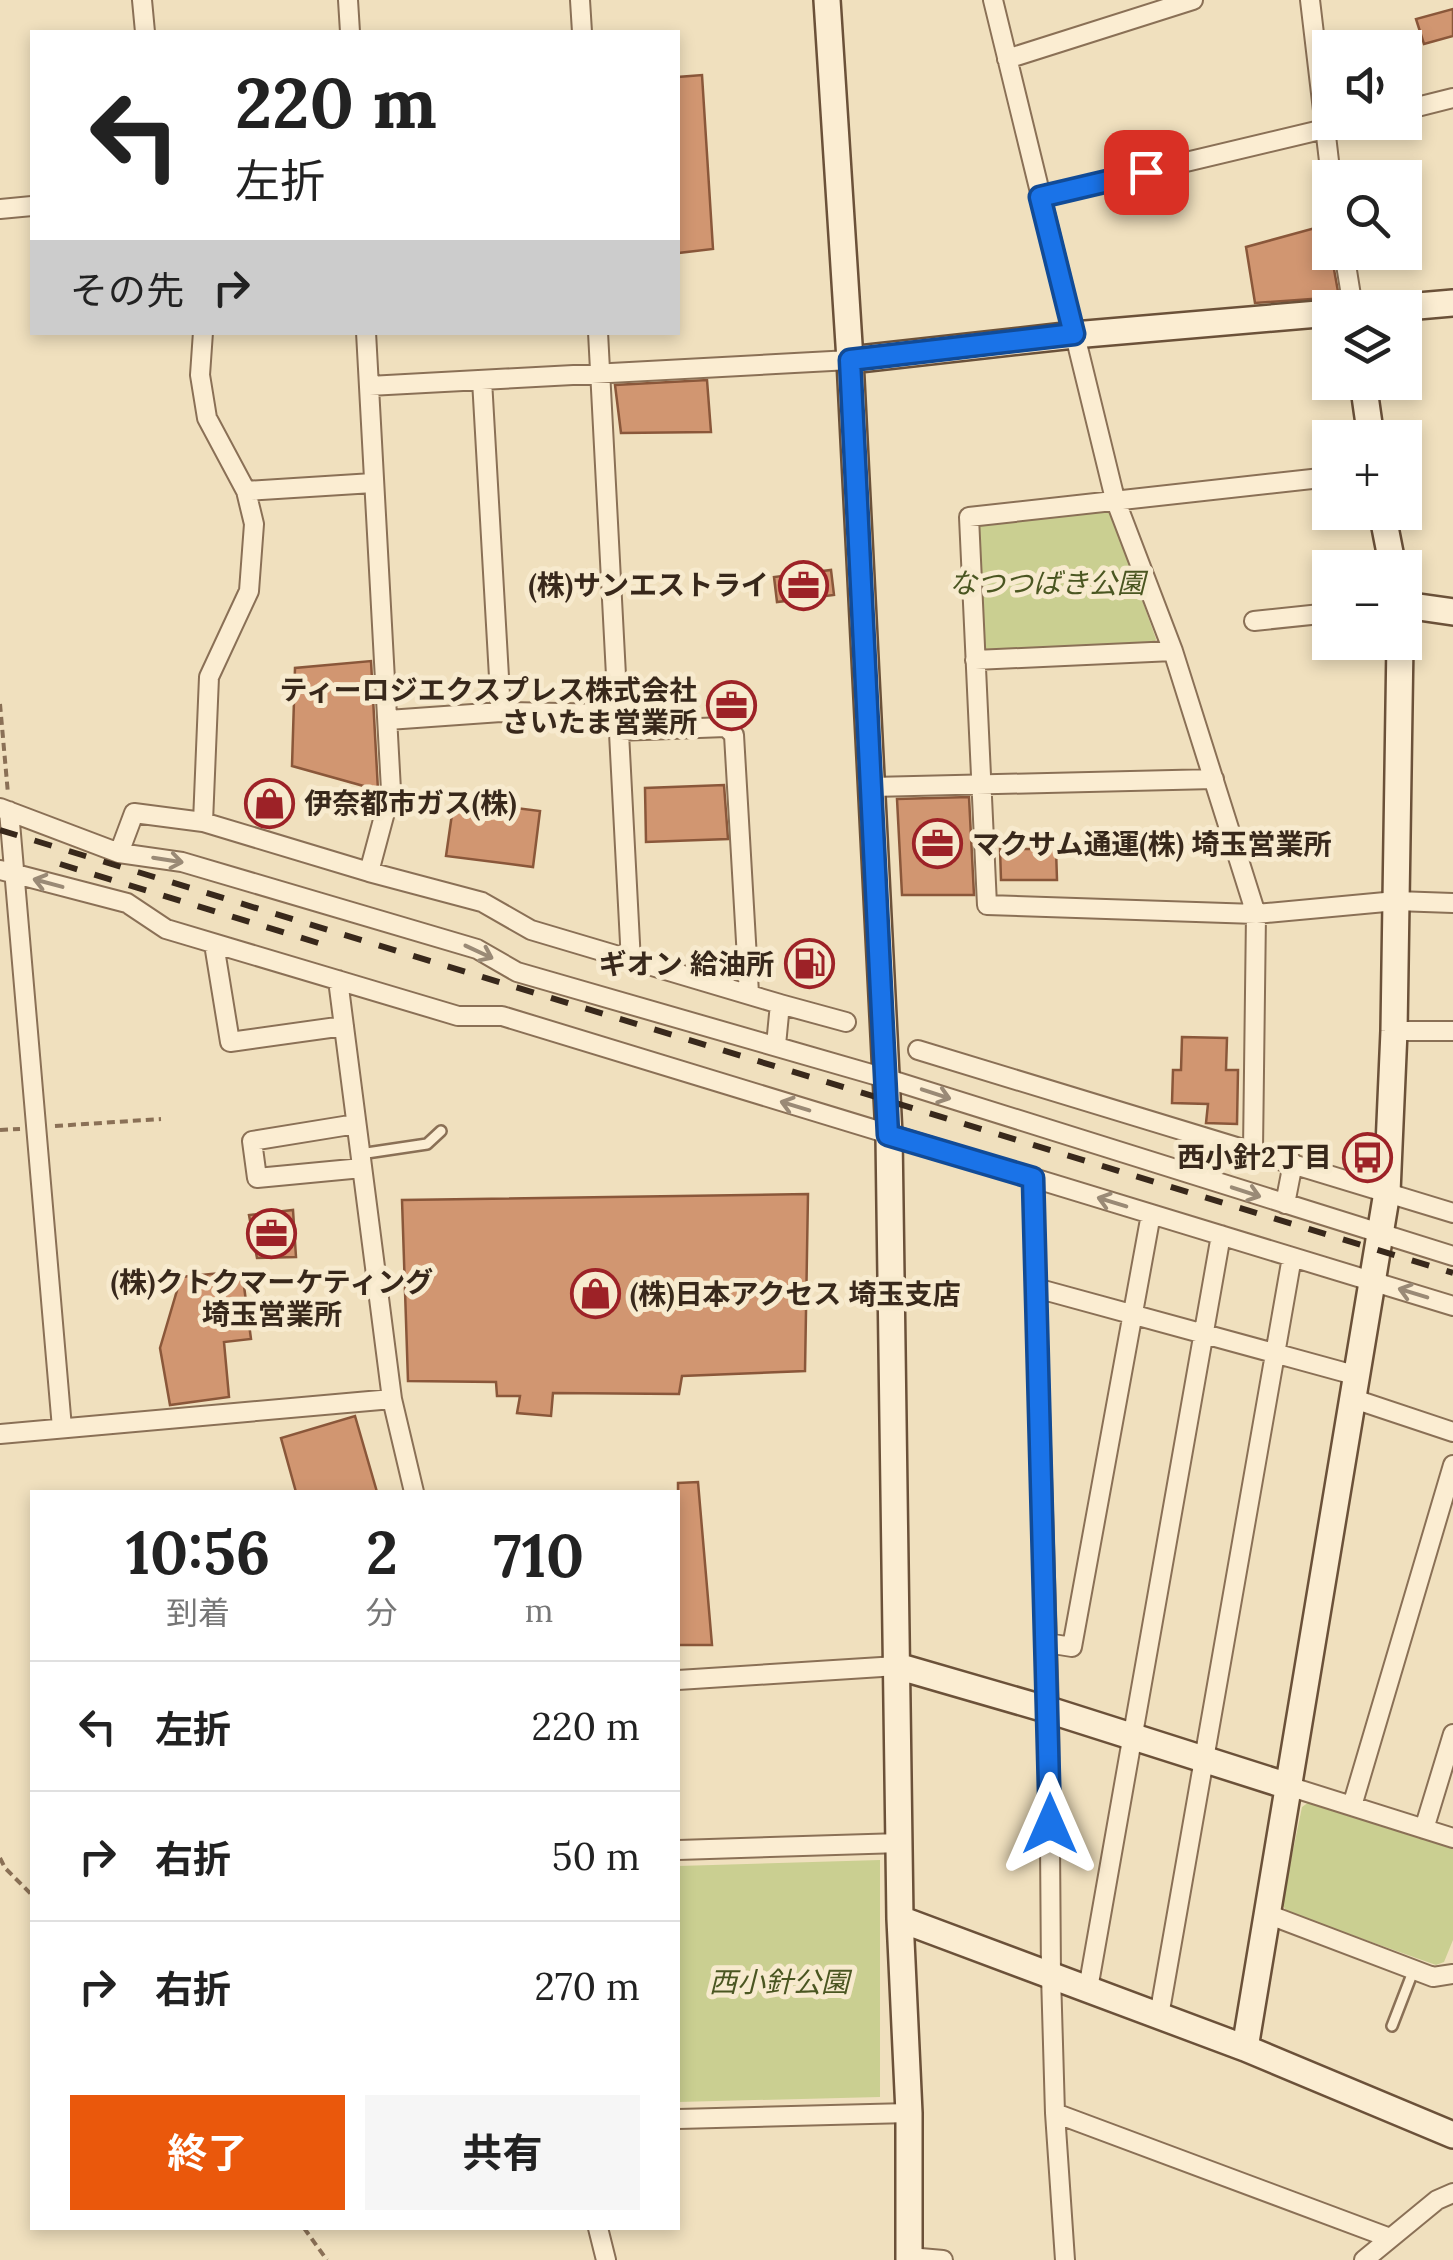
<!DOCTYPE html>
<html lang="ja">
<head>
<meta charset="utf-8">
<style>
  body { margin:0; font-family:Lora,"Noto Sans JP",serif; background:#f6f6f6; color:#222; height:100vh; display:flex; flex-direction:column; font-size:38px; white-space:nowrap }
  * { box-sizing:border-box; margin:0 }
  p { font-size:32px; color:#767676 }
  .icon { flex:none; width:55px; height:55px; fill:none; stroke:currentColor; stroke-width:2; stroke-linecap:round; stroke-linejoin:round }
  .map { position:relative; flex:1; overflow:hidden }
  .sheet { position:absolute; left:30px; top:1490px; width:650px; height:740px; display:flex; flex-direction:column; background:#fff; border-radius:0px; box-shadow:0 5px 15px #0003 }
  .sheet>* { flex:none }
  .top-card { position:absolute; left:30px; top:30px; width:650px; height:305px; border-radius:0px; box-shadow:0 5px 15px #0003; background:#fff; color:#222; overflow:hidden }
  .fabs { position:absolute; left:1312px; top:30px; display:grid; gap:20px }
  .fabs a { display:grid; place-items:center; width:110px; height:110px; border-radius:0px; background:#fff; box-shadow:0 5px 15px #0003; font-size:50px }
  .pin { position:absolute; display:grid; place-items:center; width:85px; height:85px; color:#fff; margin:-42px; border-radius:20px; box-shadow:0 5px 15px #0006 }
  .me { position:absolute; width:110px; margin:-55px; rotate:0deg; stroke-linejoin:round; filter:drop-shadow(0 0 8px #0008) }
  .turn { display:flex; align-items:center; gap:35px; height:210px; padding:0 40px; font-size:45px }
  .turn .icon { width:130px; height:130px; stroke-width:2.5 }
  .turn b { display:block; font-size:70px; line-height:85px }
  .then { display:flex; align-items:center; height:95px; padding:0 40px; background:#0003; gap:20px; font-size:38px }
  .eta { display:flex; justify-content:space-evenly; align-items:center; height:170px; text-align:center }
  .eta b { font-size:60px; font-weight:700; line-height:70px }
  .cta { display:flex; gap:20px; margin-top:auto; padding:20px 40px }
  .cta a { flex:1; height:115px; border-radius:0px; background:#ea580c; color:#fff; font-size:40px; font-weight:700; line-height:115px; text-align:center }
  .cta a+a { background:#f6f6f6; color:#222 }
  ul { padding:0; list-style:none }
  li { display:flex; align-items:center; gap:30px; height:130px; padding:0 40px; border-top:2px solid #e0e0e0 }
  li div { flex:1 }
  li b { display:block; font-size:38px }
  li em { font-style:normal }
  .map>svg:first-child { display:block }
  .green { fill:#cacf91 }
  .building { fill:#d19671; stroke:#8a573a; stroke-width:2.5 }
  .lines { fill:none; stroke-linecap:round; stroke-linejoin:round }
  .lane-casing { stroke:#8a7056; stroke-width:14 }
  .street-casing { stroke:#8a7056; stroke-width:22 }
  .secondary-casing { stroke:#6b5139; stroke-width:30 }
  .path { stroke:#8a7056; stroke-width:4; stroke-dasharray:8 5; stroke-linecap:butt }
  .lane { stroke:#fbedd2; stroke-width:9 }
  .street { stroke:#fbedd2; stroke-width:18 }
  .secondary { stroke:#fbedd2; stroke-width:25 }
  .rail { stroke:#38281b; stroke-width:6; stroke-dasharray:18 18; stroke-linecap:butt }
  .oneway { stroke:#9a8a76 }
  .route-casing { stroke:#114b97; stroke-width:25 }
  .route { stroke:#1a73e8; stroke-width:18 }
  .labels { text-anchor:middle; stroke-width:10; stroke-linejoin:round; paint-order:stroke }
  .park-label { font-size:28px; font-style:italic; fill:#4a5621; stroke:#f7eace }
  .poi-label { font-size:28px; font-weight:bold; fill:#38281b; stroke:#f7eace; text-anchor:end }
</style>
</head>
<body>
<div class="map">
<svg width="1453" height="2260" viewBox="0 0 1453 2260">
  <rect width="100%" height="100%" fill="#f0e0be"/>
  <path class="green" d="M1105,509L1111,513L1156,639L1153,646L990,654L982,644L976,529L983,520Z
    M1309,1802L1453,1849V1940L1444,1962L1436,1965L1287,1912L1282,1904L1302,1807Z
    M880,1860V2097L678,2102V1866Z"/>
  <path class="building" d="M1453,9V36L1424,44L1416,19Z
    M702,75L713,249L678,253V77Z
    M1326,225L1339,297L1255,303L1246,247Z
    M707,380L711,432L621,433L615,385Z
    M831,570L834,595L777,602L774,577Z
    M371,661L378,790L292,766L295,668Z
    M264,782L288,788L278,825L254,818Z
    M724,785L728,839L646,842L645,788Z
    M969,797L974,895H902L897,799Z
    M454,800L540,811L533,867L446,856Z
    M1000,849H1056L1057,880H1001Z
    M1182,1037L1227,1038L1226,1070H1238L1237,1124L1206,1123L1208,1104L1172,1103L1173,1070H1181Z
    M808,1194L805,1371L682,1376L679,1394L553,1393L551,1416L517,1413L520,1396H497L496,1382L408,1381L402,1200Z
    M293,1210L296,1257L257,1258L249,1215Z
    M242,1271L251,1339L224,1342L229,1397L170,1405L160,1348L181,1277Z
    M355,1416L377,1492H296L281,1438Z
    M698,1482L712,1645H678V1483Z"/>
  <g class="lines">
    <defs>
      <path id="lane" d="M360,1154L427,1144L441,1131
        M1392,2026L1414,1969"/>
      <path id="street" d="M142,0L145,32
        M348,0L350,32
        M580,0L582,32
        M993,0L1115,499L1173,651L1256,914L1253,1150
        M1310,0L1331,178
        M1007,59L1193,0
        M1405,110L1453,98
        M1039,197L1354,122
        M0,209L32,206
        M1344,252L1353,308
        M203,332L200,375L207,418L246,491L254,524L249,591L209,677L203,822
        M366,332L391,790L369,872
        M598,332L631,962
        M482,380L501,712
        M369,386L850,360
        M1330,477L969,517L987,905L1256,914L1396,901L1453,903
        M246,491L373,483
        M1254,621L1330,613
        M975,660L1173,651
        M388,720L501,712L616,714
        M617,731L726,727L734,735L749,993
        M872,787L1214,779
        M0,808L119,853L182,862L477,949L517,972L885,1078L1453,1256
        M9,811L62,1428
        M119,853L134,813L203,822L369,872L482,902L531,930L780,1004L776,1045
        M0,870L127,903L166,929L458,1016H502L1453,1306
        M214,944L230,1042L344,1026
        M338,980L392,1399L414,1492
        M780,1004L846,1022
        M1394,1031H1453
        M918,1050L1453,1213
        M356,1124L252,1141L257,1178L362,1168
        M1033,1178L1049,1710L1051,1975L1055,2113L1065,2260
        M1285,1204L1293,1163
        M1036,1288L1358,1376
        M1354,1399L1453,1432
        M0,1434L392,1399
        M1047,1643L1072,1647L1151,1214
        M678,1680L897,1666
        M1288,1786L1453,1838
        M1352,1806L1453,1465
        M1424,1829L1453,1734
        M678,1850L901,1843
        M1267,1914L1433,1977L1453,1974
        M1088,1989L1221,1235
        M1159,2016L1292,1257
        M1055,2113L1390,2238
        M678,2119L909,2113
        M598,2228L606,2260
        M909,2257L943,2260
        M1364,2260L1437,2200L1453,2193"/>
      <path id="secondary" d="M827,0L850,360L889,1135L900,1919L909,2113V2260
        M1395,308L1453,303
        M850,360L1074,335L1330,313
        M1363,382L1371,438
        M1382,512L1393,568
        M1405,605L1453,612
        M897,1666L1049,1710L1288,1786
        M900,1919L1245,2048L1453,2135
        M1245,2048L1387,1192L1394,1031L1400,642"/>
    </defs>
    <use href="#lane" class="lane-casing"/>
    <use href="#street" class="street-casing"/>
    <use href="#secondary" class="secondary-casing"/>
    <path class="path" d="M0,704L8,794
      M55,1126L161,1119
      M0,1130L20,1129
      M0,1858L5,1868L32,1895
      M304,2228L327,2260"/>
    <use href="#lane" class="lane"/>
    <use href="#street" class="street"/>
    <use href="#secondary" class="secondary"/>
    <path class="rail" d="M0,830L1453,1273
      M60,864L328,946"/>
  </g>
  <defs><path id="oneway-shaft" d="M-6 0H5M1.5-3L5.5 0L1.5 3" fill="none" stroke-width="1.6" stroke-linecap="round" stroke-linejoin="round" transform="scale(2.5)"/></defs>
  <g class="oneway">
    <use href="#oneway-shaft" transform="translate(168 860) rotate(9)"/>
    <use href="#oneway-shaft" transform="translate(48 883) rotate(-165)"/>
    <use href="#oneway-shaft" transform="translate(479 952) rotate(25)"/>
    <use href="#oneway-shaft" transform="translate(936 1094) rotate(18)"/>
    <use href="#oneway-shaft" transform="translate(795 1106) rotate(-163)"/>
    <use href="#oneway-shaft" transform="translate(1246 1192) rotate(18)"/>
    <use href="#oneway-shaft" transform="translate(1112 1202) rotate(-163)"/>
    <use href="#oneway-shaft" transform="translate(1413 1293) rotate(-163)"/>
  </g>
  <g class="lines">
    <defs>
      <path id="route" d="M1050,1824L1033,1178L888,1135L850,360L1074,334L1040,197L1146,172"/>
    </defs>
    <use href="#route" class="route-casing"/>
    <use href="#route" class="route"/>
  </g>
  <defs>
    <symbol id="office-ring" viewBox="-11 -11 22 22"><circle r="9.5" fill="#f7eace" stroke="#9d2227" stroke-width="1.5"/><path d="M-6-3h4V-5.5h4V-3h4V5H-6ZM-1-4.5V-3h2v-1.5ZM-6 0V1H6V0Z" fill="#9d2227"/></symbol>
    <symbol id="shop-ring" viewBox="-11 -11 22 22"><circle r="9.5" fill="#f7eace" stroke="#9d2227" stroke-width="1.5"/><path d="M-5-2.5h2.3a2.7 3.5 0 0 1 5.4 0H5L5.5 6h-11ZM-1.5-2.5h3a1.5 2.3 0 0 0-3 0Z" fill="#9d2227"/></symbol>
    <symbol id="fuel-ring" viewBox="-11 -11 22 22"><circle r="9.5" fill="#f7eace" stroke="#9d2227" stroke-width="1.5"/><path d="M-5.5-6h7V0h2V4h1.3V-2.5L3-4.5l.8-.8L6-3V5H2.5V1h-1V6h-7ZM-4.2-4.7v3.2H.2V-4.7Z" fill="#9d2227"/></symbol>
    <symbol id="bus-ring" viewBox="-11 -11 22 22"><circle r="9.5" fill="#f7eace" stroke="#9d2227" stroke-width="1.5"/><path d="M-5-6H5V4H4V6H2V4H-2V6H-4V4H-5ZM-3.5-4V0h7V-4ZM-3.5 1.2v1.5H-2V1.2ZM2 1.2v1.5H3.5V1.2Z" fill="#9d2227"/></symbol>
  </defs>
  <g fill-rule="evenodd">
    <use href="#office-ring" x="776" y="558" width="55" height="55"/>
    <use href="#office-ring" x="704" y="678" width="55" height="55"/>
    <use href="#shop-ring" x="242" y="776" width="55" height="55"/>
    <use href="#office-ring" x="910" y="816" width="55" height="55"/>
    <use href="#fuel-ring" x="782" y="936" width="55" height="55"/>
    <use href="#bus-ring" x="1340" y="1130" width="55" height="55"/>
    <use href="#office-ring" x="244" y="1206" width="55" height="55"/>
    <use href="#shop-ring" x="568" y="1266" width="55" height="55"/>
  </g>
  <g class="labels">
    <g class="park-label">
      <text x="1047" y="593">なつつばき公園</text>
      <text x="779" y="1992">西小針公園</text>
    </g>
    <g class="poi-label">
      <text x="769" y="595">(株)サンエストライ</text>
      <text x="697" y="700">ティーロジエクスプレス株式会社<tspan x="697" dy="32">さいたま営業所</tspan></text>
      <text x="304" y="813" text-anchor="start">伊奈都市ガス(株)</text>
      <text x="972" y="854" text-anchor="start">マクサム通運(株) 埼玉営業所</text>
      <text x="774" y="974">ギオン 給油所</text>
      <text x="1332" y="1167">西小針2丁目</text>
      <text x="272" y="1292" text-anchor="middle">(株)クトクマーケティング<tspan x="272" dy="32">埼玉営業所</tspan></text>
      <text x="630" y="1304" text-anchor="start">(株)日本アクセス 埼玉支店</text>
    </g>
  </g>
</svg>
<div class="fabs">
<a><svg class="icon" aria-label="sound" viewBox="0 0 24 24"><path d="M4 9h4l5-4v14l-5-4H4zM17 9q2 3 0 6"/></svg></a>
<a><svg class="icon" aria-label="search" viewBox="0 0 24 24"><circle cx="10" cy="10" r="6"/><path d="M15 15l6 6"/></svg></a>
<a><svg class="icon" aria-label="layers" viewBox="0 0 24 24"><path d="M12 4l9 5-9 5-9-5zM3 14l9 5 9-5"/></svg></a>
<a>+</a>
<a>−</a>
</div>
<div class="pin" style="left:1146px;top:172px;background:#d93025"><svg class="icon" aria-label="arrive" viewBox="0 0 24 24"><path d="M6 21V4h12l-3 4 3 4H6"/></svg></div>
<svg class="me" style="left:1050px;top:1824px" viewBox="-20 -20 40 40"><path d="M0-17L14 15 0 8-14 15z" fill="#1a73e8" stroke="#fff" stroke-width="4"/></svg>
<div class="top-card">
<div class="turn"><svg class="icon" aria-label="left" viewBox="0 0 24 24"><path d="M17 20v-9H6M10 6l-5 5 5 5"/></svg><div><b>220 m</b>左折</div></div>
<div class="then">その先<svg class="icon" aria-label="right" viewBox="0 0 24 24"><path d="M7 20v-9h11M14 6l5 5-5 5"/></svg></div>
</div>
<section class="sheet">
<div class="eta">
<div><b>10:56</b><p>到着</p></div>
<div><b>2</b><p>分</p></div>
<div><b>710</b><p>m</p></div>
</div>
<ul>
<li><svg class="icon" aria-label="left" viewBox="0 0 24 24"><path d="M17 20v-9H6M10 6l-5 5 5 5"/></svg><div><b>左折</b></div><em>220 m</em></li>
<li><svg class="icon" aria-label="right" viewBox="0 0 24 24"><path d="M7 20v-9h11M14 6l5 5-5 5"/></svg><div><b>右折</b></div><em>50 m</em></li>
<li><svg class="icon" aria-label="right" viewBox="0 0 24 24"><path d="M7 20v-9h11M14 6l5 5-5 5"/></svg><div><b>右折</b></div><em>270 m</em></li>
</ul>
<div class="cta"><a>終了</a><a>共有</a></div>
</section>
</div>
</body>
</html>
